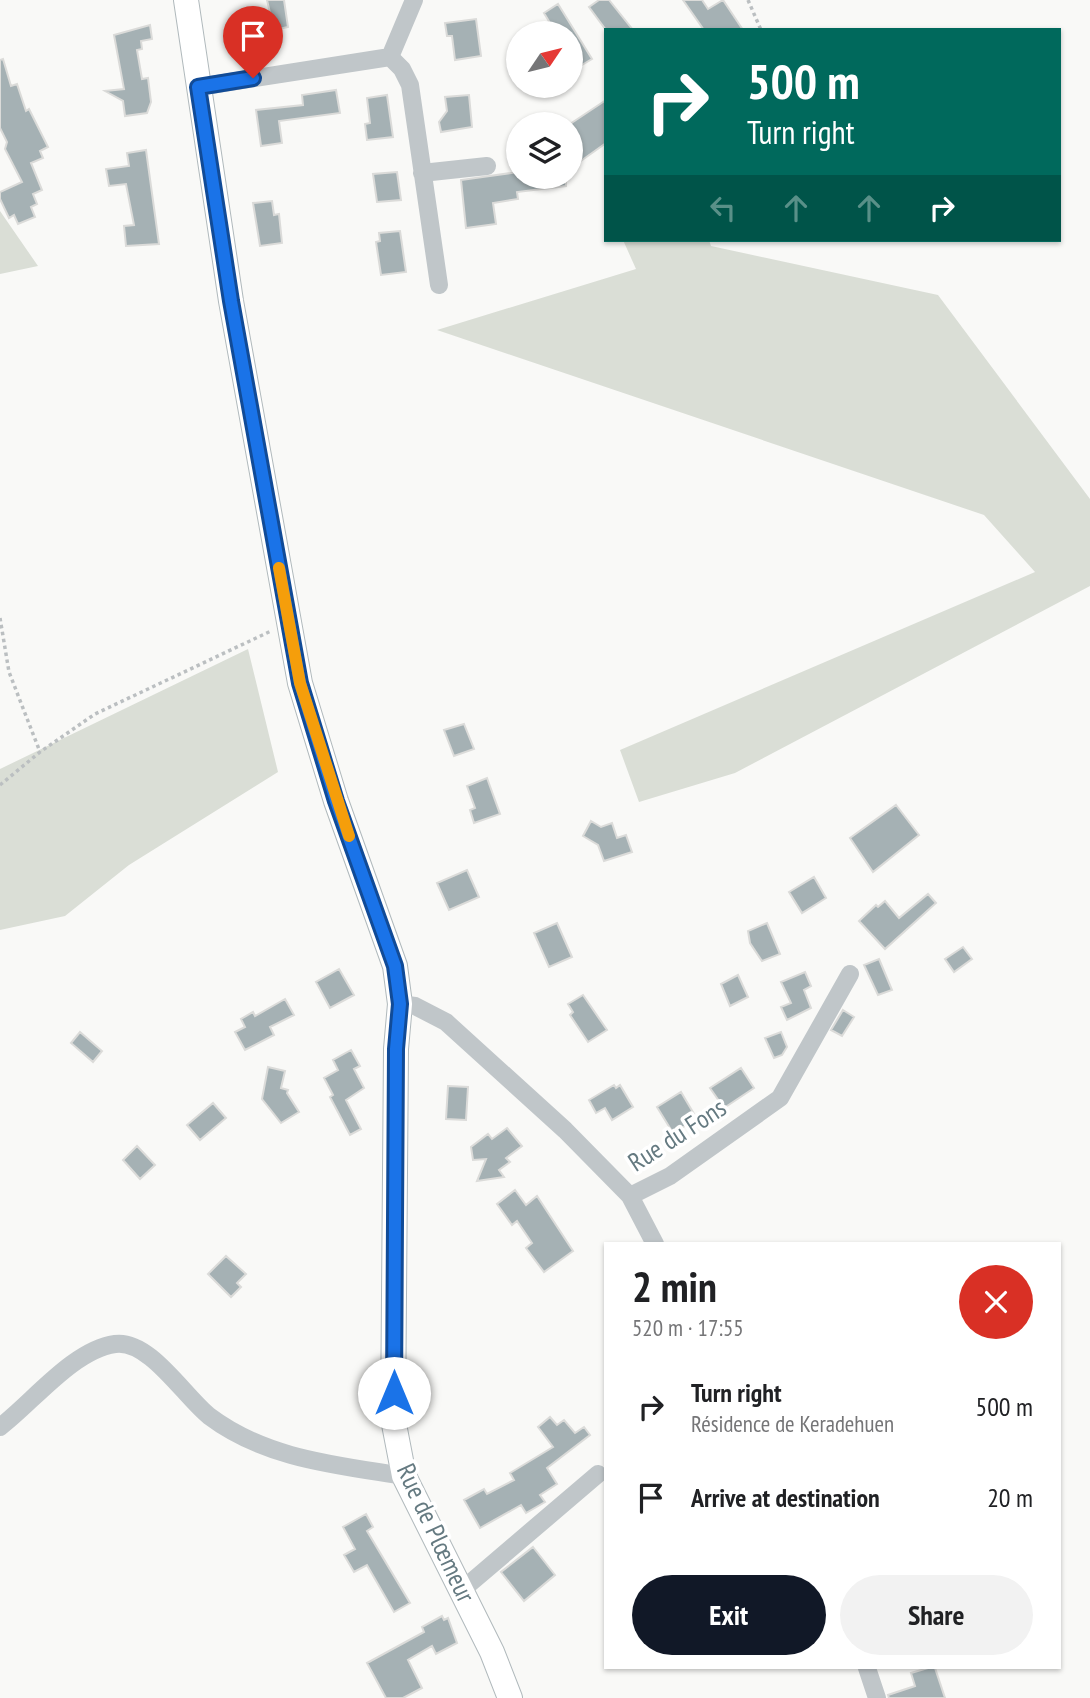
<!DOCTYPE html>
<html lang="en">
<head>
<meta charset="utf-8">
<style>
  body { margin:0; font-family:"PT Sans Narrow",sans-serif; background:#f2f2f2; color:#202124; height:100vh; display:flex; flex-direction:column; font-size:26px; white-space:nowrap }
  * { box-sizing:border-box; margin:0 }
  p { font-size:23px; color:#757577 }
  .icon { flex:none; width:38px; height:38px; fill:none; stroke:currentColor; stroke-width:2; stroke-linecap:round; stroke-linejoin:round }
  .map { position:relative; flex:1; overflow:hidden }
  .details { position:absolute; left:604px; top:1242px; width:457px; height:427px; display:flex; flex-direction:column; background:#fff; border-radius:0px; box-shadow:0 2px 5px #0004 }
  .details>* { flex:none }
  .top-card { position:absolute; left:604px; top:28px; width:457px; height:214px; border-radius:0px; box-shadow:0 2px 5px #0004; background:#00695c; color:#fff; overflow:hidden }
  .needle { width:46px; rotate:55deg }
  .buttons { position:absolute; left:506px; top:21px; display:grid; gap:14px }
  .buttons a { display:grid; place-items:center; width:77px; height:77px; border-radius:50%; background:#fff; box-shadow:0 2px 5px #0004; font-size:35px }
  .pin { position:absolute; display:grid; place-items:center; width:60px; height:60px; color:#fff; margin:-72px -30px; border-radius:50% 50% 50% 0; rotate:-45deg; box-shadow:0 0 7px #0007 }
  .pin .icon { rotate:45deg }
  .me { position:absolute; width:77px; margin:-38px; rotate:0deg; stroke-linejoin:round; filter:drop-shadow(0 0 5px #0008) }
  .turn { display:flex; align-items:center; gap:24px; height:147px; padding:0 28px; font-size:32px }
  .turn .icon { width:91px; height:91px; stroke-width:2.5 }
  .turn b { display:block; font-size:49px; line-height:60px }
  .lanes { display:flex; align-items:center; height:66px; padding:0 28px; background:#0003; justify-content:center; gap:35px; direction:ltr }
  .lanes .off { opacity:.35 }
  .round { display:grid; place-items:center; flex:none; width:74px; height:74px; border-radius:37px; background:#f2f2f2 }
  .headline { display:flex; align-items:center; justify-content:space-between; height:119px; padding:0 28px }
  h1 { font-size:42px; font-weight:800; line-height:52px }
  .button { display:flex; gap:14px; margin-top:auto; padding:14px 28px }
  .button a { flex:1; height:80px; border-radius:42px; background:#111827; color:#fff; font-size:28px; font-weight:800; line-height:80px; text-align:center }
  .button a+a { background:#f2f2f2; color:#202124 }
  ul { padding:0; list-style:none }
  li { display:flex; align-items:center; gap:21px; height:91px; padding:0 28px }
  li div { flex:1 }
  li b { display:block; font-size:26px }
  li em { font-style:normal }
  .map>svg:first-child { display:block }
  .green { fill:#daded6 }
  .building { fill:#a5b1b4; stroke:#dbdbd9; stroke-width:2 }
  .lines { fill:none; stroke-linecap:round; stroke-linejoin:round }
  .secondary-casing { stroke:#b0b9bc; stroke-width:26 }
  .path { stroke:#bbbfc1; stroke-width:3.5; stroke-dasharray:3.5 3.5; stroke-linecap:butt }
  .street { stroke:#c0c6c9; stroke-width:18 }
  .secondary { stroke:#fff; stroke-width:24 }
  .route-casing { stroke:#114b97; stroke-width:18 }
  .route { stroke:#1a73e8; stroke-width:12 }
  .slow { stroke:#f59e0b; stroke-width:12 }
  .labels { text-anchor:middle; stroke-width:7; stroke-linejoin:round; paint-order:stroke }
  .street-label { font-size:26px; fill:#657a81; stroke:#fff }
</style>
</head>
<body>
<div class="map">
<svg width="1090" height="1698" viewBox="0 0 1090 1698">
  <rect width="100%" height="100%" fill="#f9f9f7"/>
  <path class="green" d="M0,211L38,266L0,274Z
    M623,240H709L711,246L938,295L1090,499V586L735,773L639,802L620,750L1035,572L984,515L437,330L636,269Z
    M248,649L278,772L129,865L65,916L0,930V769Z"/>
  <path class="building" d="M267,0H284L288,27L274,30Z
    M599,0H609L633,30H606L589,7Z
    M683,0H702L708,9L723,0L743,30H704Z
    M558,4L592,59L575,69L570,60V33H556L544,13Z
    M476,19L481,56L455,60L452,36H447L445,23Z
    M150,25L152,39L141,41L142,49L137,50L142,79L148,78L151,102L147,113L125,116L123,101L105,91L124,89L114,35Z
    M3,59L11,86L17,84L26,111L29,109L48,147L40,151L43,158L31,163L42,190L33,194L37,204L31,207L35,217L18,224L14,215L9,218L0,199V192L22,182L5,149L7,142L0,128V60Z
    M336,90L340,113L279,121L282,143L261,146L256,110L303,105L302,95Z
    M387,95L393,137L367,140L365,124L370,123L367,98Z
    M469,95L472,127L441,132L439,122L447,111L445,97Z
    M606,100V143L578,163L570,153V124Z
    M146,150L159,244L126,246L124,226L134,225L126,184L109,186L106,169L129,166L127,153Z
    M397,172L401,200L377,202L373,174Z
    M518,172V177H566V186L517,192L518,199L493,203L496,224L466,228L461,180Z
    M272,201L274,215L279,214L282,243L260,246L253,203Z
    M400,231L406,272L381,275L376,242L380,241L379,233Z
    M464,724L474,749L454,756L444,730Z
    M487,778L500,814L474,823L470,810L475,808L467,786Z
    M896,805L919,835L873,872L850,838Z
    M591,821L601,827L612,823L617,838L626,835L632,852L604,861L598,845L583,836Z
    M467,870L479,897L449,910L437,883Z
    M814,877L826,898L802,913L789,892Z
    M928,894L936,903L885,949L859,921L876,905L878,907L885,901L899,918Z
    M557,923L572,957L549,967L534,933Z
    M767,923L780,954L762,961L750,943L748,931Z
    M963,947L972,959L954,972L945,959Z
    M879,959L892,990L878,995L864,965Z
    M339,969L354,995L330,1008L316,982Z
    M805,972L811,986L804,990L811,1008L787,1020L781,1007L791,1003L781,982Z
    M738,975L748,997L730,1006L721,984Z
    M583,995L607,1030L588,1042L570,1015L573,1012L568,1004Z
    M285,999L294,1015L270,1027L274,1035L245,1050L235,1032L245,1027L241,1019L253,1012L255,1016Z
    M843,1010L854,1017L842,1036L831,1030Z
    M80,1032L102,1051L93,1062L71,1043Z
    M781,1032L787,1047L782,1055L774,1058L765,1038Z
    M351,1050L360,1066L354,1069L364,1088L346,1100L361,1129L350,1135L330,1097L333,1095L324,1078L338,1070L333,1060Z
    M268,1067L285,1071L281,1088L288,1090L287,1093L299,1112L281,1123L262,1099Z
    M741,1068L754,1088L724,1108L710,1088Z
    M614,1085L616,1088L620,1085L633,1107L612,1120L605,1108L596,1113L589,1100Z
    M448,1086L468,1087L466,1120L446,1119Z
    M681,1092L697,1119L673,1133L657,1107Z
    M213,1103L226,1118L200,1140L187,1125Z
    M507,1128L522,1146L506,1158L510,1162L499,1170L504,1177L477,1181L486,1159L473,1160L471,1147L488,1134L492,1139Z
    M137,1146L155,1165L140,1179L123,1160Z
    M515,1190L526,1205L537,1196L573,1251L544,1272L526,1248L532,1243L517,1221L512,1225L497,1204Z
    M226,1256L246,1274L237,1283L241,1287L231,1297L208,1274Z
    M550,1417L557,1425L564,1420L575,1433L584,1427L590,1435L547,1468L557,1484L540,1495L545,1502L526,1513L521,1505L480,1528L464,1500L484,1489L487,1494L514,1480L510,1473L553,1447L538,1427Z
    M366,1514L373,1527L367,1531L410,1603L394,1612L367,1565L354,1572L344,1555L355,1549L343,1527Z
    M533,1547L555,1575L524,1601L501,1572Z
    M442,1616L444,1620L448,1618L457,1643L436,1654L432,1646L408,1660L422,1688L403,1698H386L367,1663L424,1632L422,1627Z
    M928,1668H935L945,1698H889L888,1695L915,1686L911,1673Z"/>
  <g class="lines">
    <defs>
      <path id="secondary" d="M186,0L231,301L300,683L336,801L395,966L400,1004L396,1049L393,1419L404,1476L492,1652L510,1698"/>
    </defs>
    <use href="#secondary" class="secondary-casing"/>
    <path class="path" d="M748,0L761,30
      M0,618L9,672L40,752
      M0,785L40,752L95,714L271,631"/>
    <path class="street" d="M390,57L402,69L410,85L439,285
      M198,87L390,57L414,0
      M422,173L487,166
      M400,1004L415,1006L446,1022L565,1130L630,1196L655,1244
      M630,1196L670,1176L780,1098L850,974
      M0,1427C33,1402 73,1350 115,1344C149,1339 184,1396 209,1416C266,1459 336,1465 404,1476
      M462,1590L598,1474
      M867,1668L877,1698"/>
    <use href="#secondary" class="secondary"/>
  </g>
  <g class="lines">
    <defs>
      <path id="route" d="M253,78L198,87L231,301L300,683L336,801L395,966L400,1004L396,1049L394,1393"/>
    </defs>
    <use href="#route" class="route-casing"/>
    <use href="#route" class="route"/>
    <path class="slow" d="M279,568L300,683L349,836"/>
  </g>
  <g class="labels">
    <g class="street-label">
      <text transform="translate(677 1135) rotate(-33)" y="9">Rue du Fons</text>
      <text transform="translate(436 1533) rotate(65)" y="9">Rue de Plœmeur</text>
    </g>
  </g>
</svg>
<div class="buttons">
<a><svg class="needle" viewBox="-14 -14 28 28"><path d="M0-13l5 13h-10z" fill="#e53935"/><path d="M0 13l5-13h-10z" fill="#757577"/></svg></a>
<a><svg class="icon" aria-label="layers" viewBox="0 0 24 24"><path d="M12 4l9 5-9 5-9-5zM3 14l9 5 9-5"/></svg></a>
</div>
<div class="pin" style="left:253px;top:78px;background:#d93025"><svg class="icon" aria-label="arrive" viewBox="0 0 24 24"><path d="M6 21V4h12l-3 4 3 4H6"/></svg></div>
<svg class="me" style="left:394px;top:1393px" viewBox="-20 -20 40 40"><circle r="19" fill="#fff"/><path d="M0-13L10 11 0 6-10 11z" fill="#1a73e8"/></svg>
<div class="top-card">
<div class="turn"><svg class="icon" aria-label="right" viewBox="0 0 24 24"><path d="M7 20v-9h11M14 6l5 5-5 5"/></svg><div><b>500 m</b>Turn right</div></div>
<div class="lanes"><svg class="icon off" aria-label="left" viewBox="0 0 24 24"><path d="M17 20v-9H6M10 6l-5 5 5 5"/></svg><svg class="icon off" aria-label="ahead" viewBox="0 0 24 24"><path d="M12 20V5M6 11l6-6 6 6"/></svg><svg class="icon off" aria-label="ahead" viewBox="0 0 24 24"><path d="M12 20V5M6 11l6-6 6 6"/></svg><svg class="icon" aria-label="right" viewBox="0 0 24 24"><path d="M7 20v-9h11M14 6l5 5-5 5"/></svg></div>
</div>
<section class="details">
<div class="headline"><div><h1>2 min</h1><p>520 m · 17:55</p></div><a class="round" style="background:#d93025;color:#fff"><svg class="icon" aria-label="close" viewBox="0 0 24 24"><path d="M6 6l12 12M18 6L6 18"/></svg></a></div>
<ul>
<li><svg class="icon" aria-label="right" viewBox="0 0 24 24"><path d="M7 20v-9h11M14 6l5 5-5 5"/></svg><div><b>Turn right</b><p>Résidence de Keradehuen</p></div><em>500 m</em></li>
<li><svg class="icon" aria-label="arrive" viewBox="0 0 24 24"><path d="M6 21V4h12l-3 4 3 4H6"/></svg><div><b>Arrive at destination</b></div><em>20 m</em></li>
</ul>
<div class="button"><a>Exit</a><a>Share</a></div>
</section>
</div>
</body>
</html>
